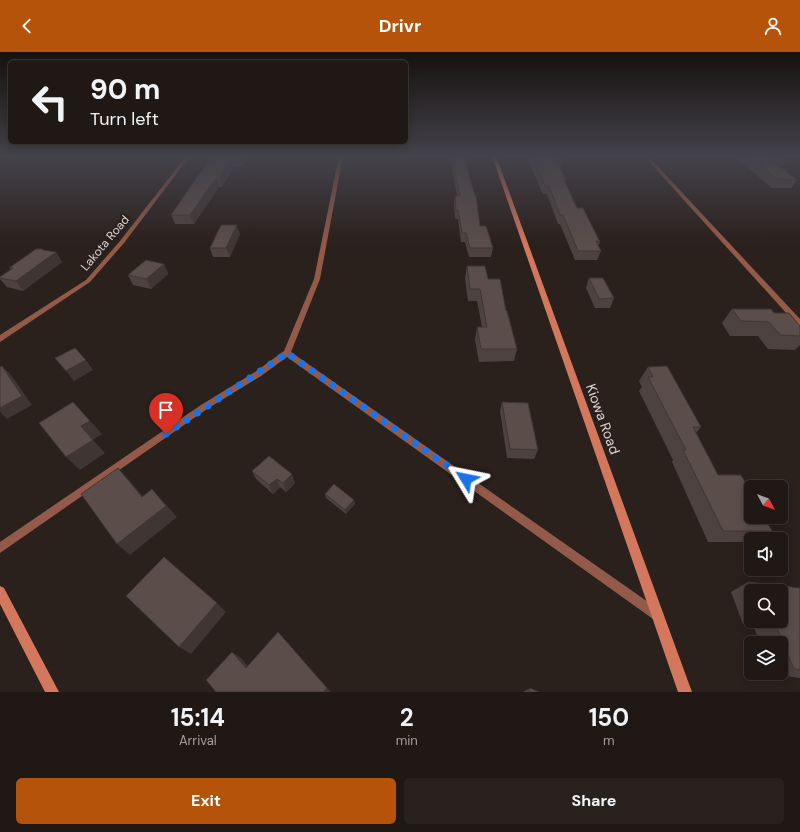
<!DOCTYPE html>
<html lang="en">
<head>
<meta charset="utf-8">
<style>
  body { margin:0; font-family:"DM Sans",sans-serif; background:#28211e; color:#f1f3f6; height:100vh; display:flex; flex-direction:column; font-size:15px; white-space:nowrap }
  * { box-sizing:border-box; margin:0 }
  p { font-size:13px; color:#a2a0a0 }
  .icon { flex:none; width:22px; height:22px; fill:none; stroke:currentColor; stroke-width:2; stroke-linecap:round; stroke-linejoin:round }
  .map { position:relative; height:640px; overflow:hidden }
  .drawer { display:flex; flex-direction:column; background:#201815; flex:1 }
  .drawer>* { flex:none }
  .top-card { position:absolute; left:8px; top:8px; width:400px; height:84px; border-radius:6px; box-shadow:0 2px 10px #0003,0 0 0 1px #3d3734; background:#201815; color:#f1f3f6; overflow:hidden }
  .needle { width:26px; rotate:131deg }
  .buttons { position:absolute; left:744px; top:428px; display:grid; gap:8px }
  .buttons a { display:grid; place-items:center; width:44px; height:44px; border-radius:6px; background:#201815; box-shadow:0 2px 10px #0003,0 0 0 1px #3d3734; font-size:20px }
  .pin { position:absolute; display:grid; place-items:center; width:34px; height:34px; color:#fff; margin:-41px -17px; border-radius:50% 50% 50% 0; rotate:-45deg; box-shadow:0 0 4px #0007 }
  .pin .icon { rotate:45deg }
  .me { position:absolute; width:44px; margin:-22px; rotate:305deg; stroke-linejoin:round; filter:drop-shadow(0 0 3px #0008) }
  .turn { display:flex; align-items:center; gap:14px; height:84px; padding:0 16px; font-size:18px }
  .turn .icon { width:52px; height:52px; stroke-width:2.5 }
  .turn b { display:block; font-size:28px; line-height:34px }
  .eta { display:flex; justify-content:space-evenly; align-items:center; height:68px; text-align:center }
  .eta b { font-size:24px; font-weight:700; line-height:28px }
  .button { display:flex; gap:8px; margin-top:auto; padding:8px 16px }
  .button a { flex:1; height:46px; border-radius:6px; background:#b45309; color:#fff; font-size:16px; font-weight:700; line-height:46px; text-align:center }
  .button a+a { background:#28211e; color:#f1f3f6 }
  header { display:flex; justify-content:space-between; align-items:center; height:52px; padding:0 16px; background:#b45309; color:#fff; font-size:18px; font-weight:700 }
  .map>svg:first-child { display:block }
  .lines { fill:none; stroke-linecap:round; stroke-linejoin:round }
  .lane { fill:#935a49; fill-rule:evenodd }
  .street { fill:#935a49; fill-rule:evenodd }
  .secondary { fill:#d3775d; fill-rule:evenodd }
  .wall { fill:#4d4240; fill-rule:evenodd }
  .shaded-wall { fill:#3f3634 }
  .building { fill:#5a4d4a; stroke:#3f3634 }
  .route { stroke:#1a73e8; stroke-width:7; stroke-dasharray:0 12.6 }
  .labels { text-anchor:middle; stroke-width:4; stroke-linejoin:round; paint-order:stroke }
  .far-street-label { font-size:12px; fill:#ddd5d3; stroke:#2a201c }
  .street-label { font-size:14px; fill:#ddd5d3; stroke:#2a201c }
</style>
</head>
<body>
<header><svg class="icon" aria-label="back" viewBox="0 0 24 24"><path d="M15 5l-7 7 7 7"/></svg>Drivr<svg class="icon" aria-label="person" viewBox="0 0 24 24"><circle cx="12" cy="8" r="4"/><path d="M4 21q1-7 8-7t8 7"/></svg></header>
<div class="map">
<svg width="800" height="640" viewBox="0 0 800 640">
  <rect width="100%" height="100%" fill="#2a201c"/>
  <g class="lines">
    <path class="lane" d="M339,104H343L320,227L291,300L661,559L663,563L661,567L657,569L653,567L287,305L261,324L207,357L0,501V490L201,353L255,320L284,299L314,227Z
      M644,104H648L800,267V273H797Z"/>
    <path class="street" d="M186,104H190L124,191L90,230L0,290V283L86,228L120,189Z
      M796,104H800V106Z"/>
    <path class="secondary" d="M492,104H496L692,640H678Z
      M0,534L4,536L59,640H45L0,552Z"/>
  </g>
  <path class="wall" d="M212,104H247L242,115H234L222,135H219L194,172H175L171,163Z
    M450,104H468L467,113H466L480,174L493,196L491,205H469L465,190H461L458,167H455L454,153L455,144H457Z
    M526,104H559L562,107L560,115H559L566,128L565,130L577,156L600,190L598,194L601,199L597,208H575L560,172H558L547,142H543Z
    M734,104H786L788,105L783,113H779L797,128L791,136H772Z
    M240,182L230,205H213L210,196Z
    M43,198L56,200L62,210L23,239L7,235L0,227V225L11,218L9,216Z
    M164,212L168,222L151,237L133,233L128,223Z
    M467,214L488,227L506,259L517,297L514,309L479,310L475,288L477,275H482L477,249H468L465,226Z
    M589,226L614,246L610,256H595L586,236Z
    M732,257L774,261L800,274V293L795,298L768,297L758,284H730L722,271Z
    M648,315L701,375L696,381L718,423L772,479L760,487H751V490H708L672,410L673,408L639,339L642,335L639,329Z
    M502,350L538,398L534,407L507,406L500,359Z
    M252,419L295,431L286,440L280,435L273,442L256,427Z
    M325,442L354,448L355,452L346,462L326,446Z
    M748,530L800,536V626L772,622V621H781V591H760L753,573L743,572L731,540ZM751,539H781V569H751Z
    M530,636L539,640H523Z"/>
  <path class="shaded-wall" d="M241,104H247L242,115L239,107Z
    M231,107L234,115L222,135L219,126Z
    M216,126L219,135L194,172L190,163Z
    M237,173L240,182L230,205L226,196Z
    M56,200L62,210L23,239L16,229Z
    M164,212L168,222L151,237L146,227Z
    M86,308L93,318L74,329L66,319Z
    M2,314L11,323L32,353L7,367L0,360Z
    M73,350L102,382L93,388L105,401L80,418L66,405L81,374Z
    M118,416L129,428L153,456L142,445Z
    M292,422L295,431L286,440L283,431Z
    M277,427L280,435L273,442L269,433Z
    M152,437L177,465L130,503L117,492Z
    M354,448L355,452L346,462L345,458Z
    M217,551L226,560L191,602L179,595Z
    M232,600L241,606L254,622L246,616Z
    M327,636L331,640H324Z"/>
  <path class="building" d="M212,104H241L239,107H231L219,126H216L190,163H171Z
    M452,104H468V105H464L475,144H476L480,174H486L493,196H470L466,181H462L458,158H456L455,144H460Z
    M532,104H559L562,107H555L566,128H564L577,156H583L600,190L596,189L601,199H578L563,163H560L549,134H545Z
    M748,104H786L788,105H768L797,128L777,127Z
    M221,173H237L226,196H210Z
    M36,197H42L43,198L56,200L16,229L0,226V225L13,216H9Z
    M146,208L164,212L146,227L128,223Z
    M467,214H485L488,227H500L506,259H507L517,297H481L477,275H487L480,237H470Z
    M589,226H603L614,246L599,247Z
    M732,257H771L774,261H789L800,274V284L780,283L769,270L741,269Z
    M75,296L86,308L66,319L55,306Z
    M2,314L22,344L0,356V315Z
    M667,314L701,375H693L718,423H741L751,441V465H764L772,479H723L683,398H686L648,325H653L648,315Z
    M73,350L90,369L81,374L93,388L66,405L39,371Z
    M502,350L528,351L538,398L510,397Z
    M269,404L292,422L283,431L277,427L269,433L252,419Z
    M118,416L142,445L152,437L166,454L117,492L81,442Z
    M334,432L354,448L345,458L325,442Z
    M164,505L217,551L179,595L126,544Z
    M748,530L800,536V618L794,617L774,569H781V539H751Z
    M278,580L327,636L324,640H216L206,628L232,600L246,616Z
    M530,636L539,640H529Z"/>
  <linearGradient id="sky" x2="0" y2="1"><stop stop-color="#17120f"/><stop offset="0.54" stop-color="#44424b"/><stop offset="1" stop-color="#44424b" stop-opacity="0"/></linearGradient>
  <rect width="800" height="193" fill="url(#sky)"/>
  <g class="lines">
    <path class="route" d="M166,382L287,301L466,427"/>
  </g>
  <g class="labels">
    <g class="far-street-label">
      <text transform="translate(105 191) rotate(-50)" y="4">Lakota Road</text>
    </g>
    <g class="street-label">
      <text transform="translate(603 367) rotate(70)" y="5">Kiowa Road</text>
    </g>
  </g>
</svg>
<div class="buttons">
<a><svg class="needle" viewBox="-14 -14 28 28"><path d="M0-13l5 13h-10z" fill="#e53935"/><path d="M0 13l5-13h-10z" fill="#a2a0a0"/></svg></a>
<a><svg class="icon" aria-label="sound" viewBox="0 0 24 24"><path d="M4 9h4l5-4v14l-5-4H4zM17 9q2 3 0 6"/></svg></a>
<a><svg class="icon" aria-label="search" viewBox="0 0 24 24"><circle cx="10" cy="10" r="6"/><path d="M15 15l6 6"/></svg></a>
<a><svg class="icon" aria-label="layers" viewBox="0 0 24 24"><path d="M12 4l9 5-9 5-9-5zM3 14l9 5 9-5"/></svg></a>
</div>
<div class="pin" style="left:166px;top:382px;background:#d93025"><svg class="icon" aria-label="arrive" viewBox="0 0 24 24"><path d="M6 21V4h12l-3 4 3 4H6"/></svg></div>
<svg class="me" style="left:466px;top:427px" viewBox="-20 -20 40 40"><path d="M0-17L14 15 0 8-14 15z" fill="#1a73e8" stroke="#fff" stroke-width="4"/></svg>
<div class="top-card">
<div class="turn"><svg class="icon" aria-label="left" viewBox="0 0 24 24"><path d="M17 20v-9H6M10 6l-5 5 5 5"/></svg><div><b>90 m</b>Turn left</div></div>
</div>
</div>
<section class="drawer">
<div class="eta">
<div><b>15:14</b><p>Arrival</p></div>
<div><b>2</b><p>min</p></div>
<div><b>150</b><p>m</p></div>
</div>
<div class="button"><a>Exit</a><a>Share</a></div>
</section>
</body>
</html>
